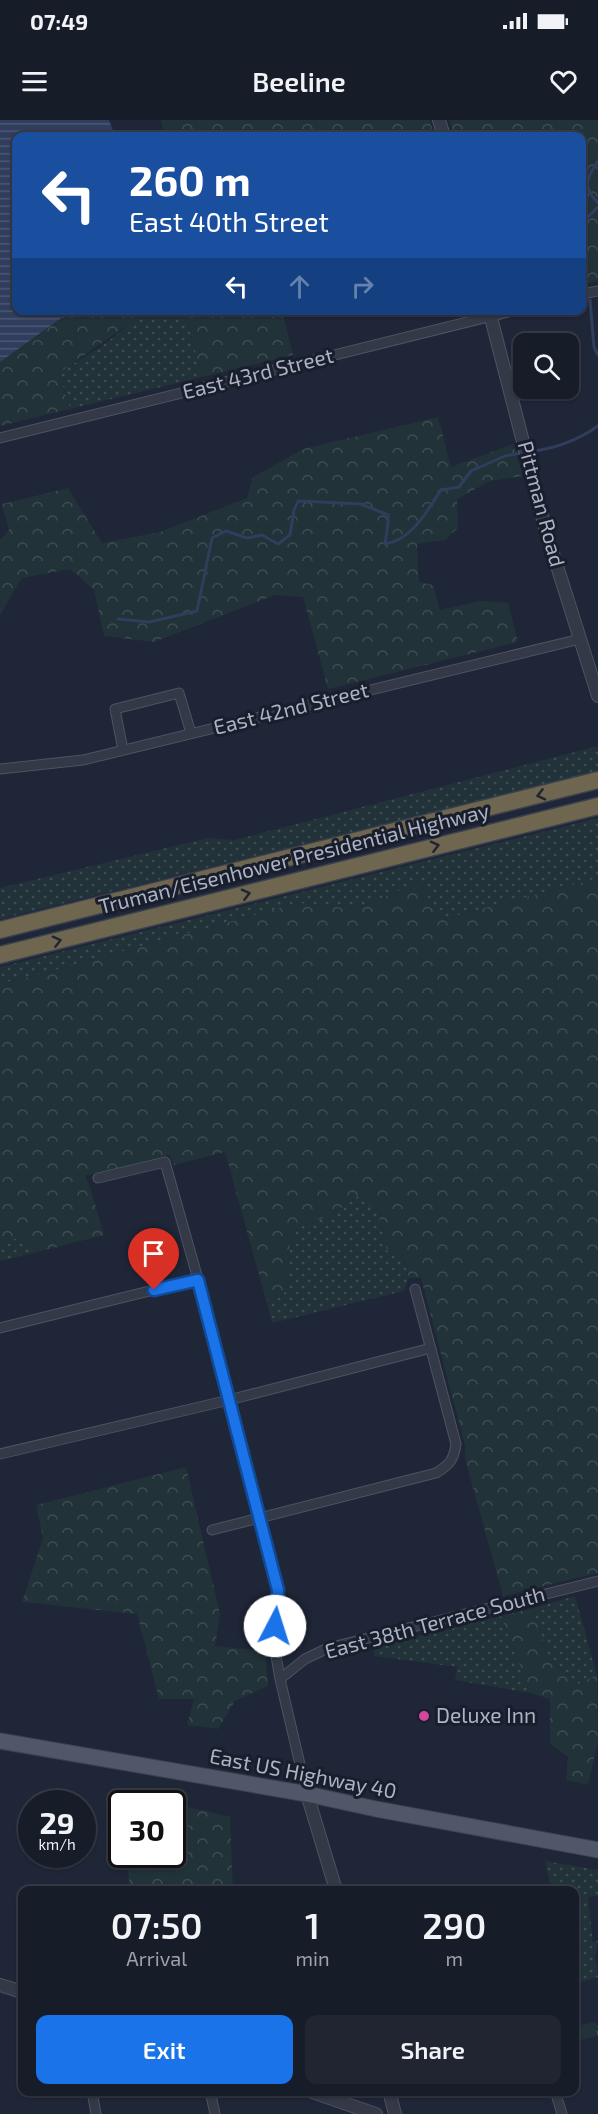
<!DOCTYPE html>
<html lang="en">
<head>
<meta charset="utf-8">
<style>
  body { margin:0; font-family:"Exo 2",sans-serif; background:#202531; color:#f1f3f6; height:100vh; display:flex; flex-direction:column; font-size:22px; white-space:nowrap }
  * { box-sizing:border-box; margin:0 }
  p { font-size:20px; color:#9ea1a8 }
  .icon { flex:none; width:33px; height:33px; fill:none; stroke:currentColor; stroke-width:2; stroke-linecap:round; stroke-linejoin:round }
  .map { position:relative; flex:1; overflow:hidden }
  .side { position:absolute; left:18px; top:1766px; width:561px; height:210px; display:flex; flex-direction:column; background:#171c29; border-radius:12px; box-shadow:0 2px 4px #0004,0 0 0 2px #363a46 }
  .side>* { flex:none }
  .banner { position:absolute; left:12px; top:12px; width:574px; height:183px; border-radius:12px; box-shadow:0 2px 4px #0004,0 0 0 2px #363a46; background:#1a4fa0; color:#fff; overflow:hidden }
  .controls { position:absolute; left:513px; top:213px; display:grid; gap:12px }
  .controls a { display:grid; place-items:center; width:66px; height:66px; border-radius:12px; background:#171c29; box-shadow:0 2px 4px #0004,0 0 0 2px #363a46; font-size:30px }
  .speed { position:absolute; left:18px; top:1670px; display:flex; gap:12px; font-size:30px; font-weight:700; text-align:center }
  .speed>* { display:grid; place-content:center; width:78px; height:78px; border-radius:50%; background:#171c29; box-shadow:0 2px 4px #0004,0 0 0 2px #363a46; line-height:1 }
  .speed small { font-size:15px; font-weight:400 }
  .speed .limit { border:3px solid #111; border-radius:9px; background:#fff; color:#111 }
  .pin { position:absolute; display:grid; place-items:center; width:51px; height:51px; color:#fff; margin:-62px -26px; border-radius:50% 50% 50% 0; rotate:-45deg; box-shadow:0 0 6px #0007 }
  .pin .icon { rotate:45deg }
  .me { position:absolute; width:66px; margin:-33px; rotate:5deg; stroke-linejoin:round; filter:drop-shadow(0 0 4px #0008) }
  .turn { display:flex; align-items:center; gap:21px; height:126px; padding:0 18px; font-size:27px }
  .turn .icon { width:78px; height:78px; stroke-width:2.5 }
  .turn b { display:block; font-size:42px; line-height:51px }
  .lanes { display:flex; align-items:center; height:57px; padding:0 18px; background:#0003; justify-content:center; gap:30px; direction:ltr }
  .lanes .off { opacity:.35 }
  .eta { display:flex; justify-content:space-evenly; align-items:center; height:102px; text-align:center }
  .eta b { font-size:36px; font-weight:600; line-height:42px }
  .action { display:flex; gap:12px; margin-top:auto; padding:12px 18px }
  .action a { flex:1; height:69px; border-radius:12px; background:#1a73e8; color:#fff; font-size:24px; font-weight:600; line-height:69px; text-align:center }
  .action a+a { background:#202531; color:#f1f3f6 }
  .status { display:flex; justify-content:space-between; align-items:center; height:42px; padding:0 30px; background:#171c29; direction:ltr }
  .status svg { height:16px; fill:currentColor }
  header { display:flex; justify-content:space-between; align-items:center; height:78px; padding:0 18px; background:#171c29; font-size:27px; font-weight:600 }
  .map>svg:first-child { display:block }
  .grass { fill:url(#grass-dots) }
  .forest { fill:url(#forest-crowns) }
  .park { fill:url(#park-tufts) }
  .water { fill:url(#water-rules) }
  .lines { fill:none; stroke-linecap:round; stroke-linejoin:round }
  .stream { stroke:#303d5d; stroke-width:3 }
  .minor-casing { stroke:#4d5362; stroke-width:11 }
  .tertiary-casing { stroke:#4d5362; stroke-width:14 }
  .primary-casing { stroke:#3c4251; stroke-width:17 }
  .motorway-casing { stroke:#3a404f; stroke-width:19 }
  .minor { stroke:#333947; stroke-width:9 }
  .tertiary { stroke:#333947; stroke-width:12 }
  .primary { stroke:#505768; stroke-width:15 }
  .motorway { stroke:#6e664f; stroke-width:16 }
  .oneway { stroke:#212530 }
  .route-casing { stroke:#114b97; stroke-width:15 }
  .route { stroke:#1a73e8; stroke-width:10 }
  .hotel-dot { fill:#d1479c; stroke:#181e2c; stroke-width:2 }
  .labels { text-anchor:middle; stroke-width:6; stroke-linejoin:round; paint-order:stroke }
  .street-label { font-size:21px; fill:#adb3c4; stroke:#181e2c }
  .poi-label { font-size:21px; fill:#adb3c4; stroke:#181e2c; text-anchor:start }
</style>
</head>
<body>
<div class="status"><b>07:49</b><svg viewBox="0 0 49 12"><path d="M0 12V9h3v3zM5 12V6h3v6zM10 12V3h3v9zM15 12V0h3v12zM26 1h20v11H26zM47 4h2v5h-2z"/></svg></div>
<header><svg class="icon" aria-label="menu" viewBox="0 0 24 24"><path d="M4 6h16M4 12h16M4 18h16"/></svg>Beeline<svg class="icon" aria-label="heart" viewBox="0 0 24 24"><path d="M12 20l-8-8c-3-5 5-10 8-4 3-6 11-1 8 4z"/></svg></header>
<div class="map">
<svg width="598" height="1994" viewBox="0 0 598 1994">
  <defs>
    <pattern id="grass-dots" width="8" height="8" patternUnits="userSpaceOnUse" patternTransform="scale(1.5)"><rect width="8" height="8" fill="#213238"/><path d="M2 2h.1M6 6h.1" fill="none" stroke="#3f4d53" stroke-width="1.8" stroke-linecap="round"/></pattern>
    <pattern id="forest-crowns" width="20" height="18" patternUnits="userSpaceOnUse" patternTransform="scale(1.5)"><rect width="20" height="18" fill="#213238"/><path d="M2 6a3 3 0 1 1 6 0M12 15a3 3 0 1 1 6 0" fill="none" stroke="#3f4d53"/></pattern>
    <pattern id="park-tufts" width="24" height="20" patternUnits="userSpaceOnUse" patternTransform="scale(1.5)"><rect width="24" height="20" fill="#213238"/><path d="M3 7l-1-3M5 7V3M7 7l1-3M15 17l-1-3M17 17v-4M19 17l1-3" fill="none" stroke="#3f4d53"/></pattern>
    <pattern id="water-rules" width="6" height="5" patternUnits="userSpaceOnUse" patternTransform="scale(1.5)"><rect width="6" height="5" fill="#303d5d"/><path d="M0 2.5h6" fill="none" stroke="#4b5773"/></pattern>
  </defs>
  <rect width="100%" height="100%" fill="#1f2637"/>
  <path class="grass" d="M185,190L202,257L70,289L59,253C87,235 120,217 141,191Z
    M598,626V651L0,799V768L208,718L235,720Z
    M598,698V758L440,800L420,762L355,789L298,783L19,860L0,863V847Z
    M359,1075L378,1092L387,1130L404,1140L409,1158L404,1171L272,1203L266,1180L288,1171L285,1140L296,1109L335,1093Z
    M23,1118L38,1132L0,1141V1120Z
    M575,1476L597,1555L574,1566L566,1552L550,1542L533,1488Z
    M501,1496L530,1573L455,1560L457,1547L374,1536L373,1527Z
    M545,1741L598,1750V1776L588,1777L593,1822L598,1821L595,1837L598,1857L577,1863L574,1858V1770H552Z"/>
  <path class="forest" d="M161,0H430L434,16H165Z
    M449,0H598V161L582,165V16H454Z
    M71,191H141L132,202L59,253L70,289L0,306V242Z
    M185,191H282L293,235L202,257Z
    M438,297L451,347L513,324L523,356L490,361L457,379L458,408L445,420L417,424L419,462L433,465L440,490L480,481L508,483L518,522L328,569L303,477L275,475L154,522L104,516L94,470L70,449L22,458L0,495V420L9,410L2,384L68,368L102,423L160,412L247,378L253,357L303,329Z
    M598,758V1453L503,1476L465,1339V1325L421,1158H409L404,1140L387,1131L378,1092L359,1075L335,1093L296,1109L285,1140L288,1171L266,1180L225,1032L174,1045L170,1035L85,1056L90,1067L104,1115L38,1132L23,1118L0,1120V863L19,860L298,783L355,789L420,762L440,800Z
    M186,1347L220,1494L215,1526L265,1531L268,1566L235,1581L218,1609L187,1605L194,1579H159L137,1494L22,1482L43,1418L36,1385Z
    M533,1488L550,1542L566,1552L574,1566L597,1555L598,1621L588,1665L566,1660L568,1637L550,1624V1579L530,1573L501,1496Z
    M125,1672L172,1683H124Z
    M172,1683L230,1697L233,1770H130L126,1734H172Z"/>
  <path class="park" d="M595,1902L598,1906V1916L575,1921V1911L577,1906Z"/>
  <path class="water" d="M0,0H109L115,16H16V190L71,191L0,242Z"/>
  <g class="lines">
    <path class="stream" d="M598,41C586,59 582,66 598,83
      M582,103L598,87
      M582,157L585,166
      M590,180L594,227L598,235
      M528,332C554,329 577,321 598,306
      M118,499L149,502L197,491L212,418L226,411L247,418L262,415L278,424L290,415L294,390L298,381L361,384L388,395V404L385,424C412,420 427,391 441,370L459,367L471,351L505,336L521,333"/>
    <defs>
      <path id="minor" d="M582,174L598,171
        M0,318L516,190
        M123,630L115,589L179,573L191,613
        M0,649L83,640L580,519
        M98,1058L165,1042L198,1159L278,1470L274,1524L280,1559L307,1674
        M0,1208L198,1159
        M0,1334L229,1280L431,1228
        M212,1410L436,1353C449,1345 454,1340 456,1324L415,1169
        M280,1559L305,1539L328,1528L598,1461
        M92,1971L96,1994
        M210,1971L215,1994
        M555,1971L562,1994"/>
      <path id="tertiary" d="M439,0L444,16
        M489,190L546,411L598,576
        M307,1674L336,1770
        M0,1865L22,1872
        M309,1971L376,1994
        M389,1971L395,1994"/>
      <path id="primary" d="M0,1621L307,1674L376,1689L598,1730"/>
      <path id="motorway" d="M0,810L598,660
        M0,835L598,686"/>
    </defs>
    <use href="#minor" class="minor-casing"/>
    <use href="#tertiary" class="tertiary-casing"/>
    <use href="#primary" class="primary-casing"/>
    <use href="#motorway" class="motorway-casing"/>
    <use href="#minor" class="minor"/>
    <use href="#tertiary" class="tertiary"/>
    <use href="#primary" class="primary"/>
    <use href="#motorway" class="motorway"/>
  </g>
  <defs><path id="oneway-chevron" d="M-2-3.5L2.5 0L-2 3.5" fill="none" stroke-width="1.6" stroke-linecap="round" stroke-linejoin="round" transform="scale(1.5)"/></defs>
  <g class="oneway">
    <use href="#oneway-chevron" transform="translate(541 675) rotate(166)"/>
    <use href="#oneway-chevron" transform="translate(435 726) rotate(-14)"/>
    <use href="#oneway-chevron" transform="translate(246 774) rotate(-14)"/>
    <use href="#oneway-chevron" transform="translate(57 821) rotate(-14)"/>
  </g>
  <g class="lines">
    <defs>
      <path id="route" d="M154,1170L198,1160L278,1470L275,1506"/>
    </defs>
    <use href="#route" class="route-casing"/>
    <use href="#route" class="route"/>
  </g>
  <circle class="hotel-dot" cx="424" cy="1596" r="6"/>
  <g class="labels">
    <g class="street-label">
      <text transform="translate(258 254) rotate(-14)" y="7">East 43rd Street</text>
      <text transform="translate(541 384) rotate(75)" y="7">Pittman Road</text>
      <text transform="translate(291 589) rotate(-14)" y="7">East 42nd Street</text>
      <text transform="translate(294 739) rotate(-14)" y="7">Truman/Eisenhower Presidential Highway</text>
      <text transform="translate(435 1503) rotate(-15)" y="7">East 38th Terrace South</text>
      <text transform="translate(303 1654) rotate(11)" y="7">East US Highway 40</text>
    </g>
    <g class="poi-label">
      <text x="436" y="1603">Deluxe Inn</text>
    </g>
  </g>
</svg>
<div class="controls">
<a><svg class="icon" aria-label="search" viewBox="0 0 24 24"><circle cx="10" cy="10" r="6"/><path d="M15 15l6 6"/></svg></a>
</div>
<div class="speed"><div>29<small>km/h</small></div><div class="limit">30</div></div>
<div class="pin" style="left:154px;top:1170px;background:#d93025"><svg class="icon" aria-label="arrive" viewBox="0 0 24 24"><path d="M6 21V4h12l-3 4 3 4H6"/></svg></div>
<svg class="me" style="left:275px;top:1506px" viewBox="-20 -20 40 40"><circle r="19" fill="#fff"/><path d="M0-13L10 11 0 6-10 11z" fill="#1a73e8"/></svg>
<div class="banner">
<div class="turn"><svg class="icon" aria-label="left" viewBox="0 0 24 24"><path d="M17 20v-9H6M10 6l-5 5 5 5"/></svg><div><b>260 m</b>East 40th Street</div></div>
<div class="lanes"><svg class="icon" aria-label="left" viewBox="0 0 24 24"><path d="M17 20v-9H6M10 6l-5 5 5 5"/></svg><svg class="icon off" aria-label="ahead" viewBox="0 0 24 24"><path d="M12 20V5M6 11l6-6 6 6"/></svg><svg class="icon off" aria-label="right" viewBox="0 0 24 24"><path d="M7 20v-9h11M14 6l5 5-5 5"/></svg></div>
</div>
<section class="side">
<div class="eta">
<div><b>07:50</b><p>Arrival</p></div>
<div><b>1</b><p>min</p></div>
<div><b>290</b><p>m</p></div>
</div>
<div class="action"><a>Exit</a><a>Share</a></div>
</section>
</div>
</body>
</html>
